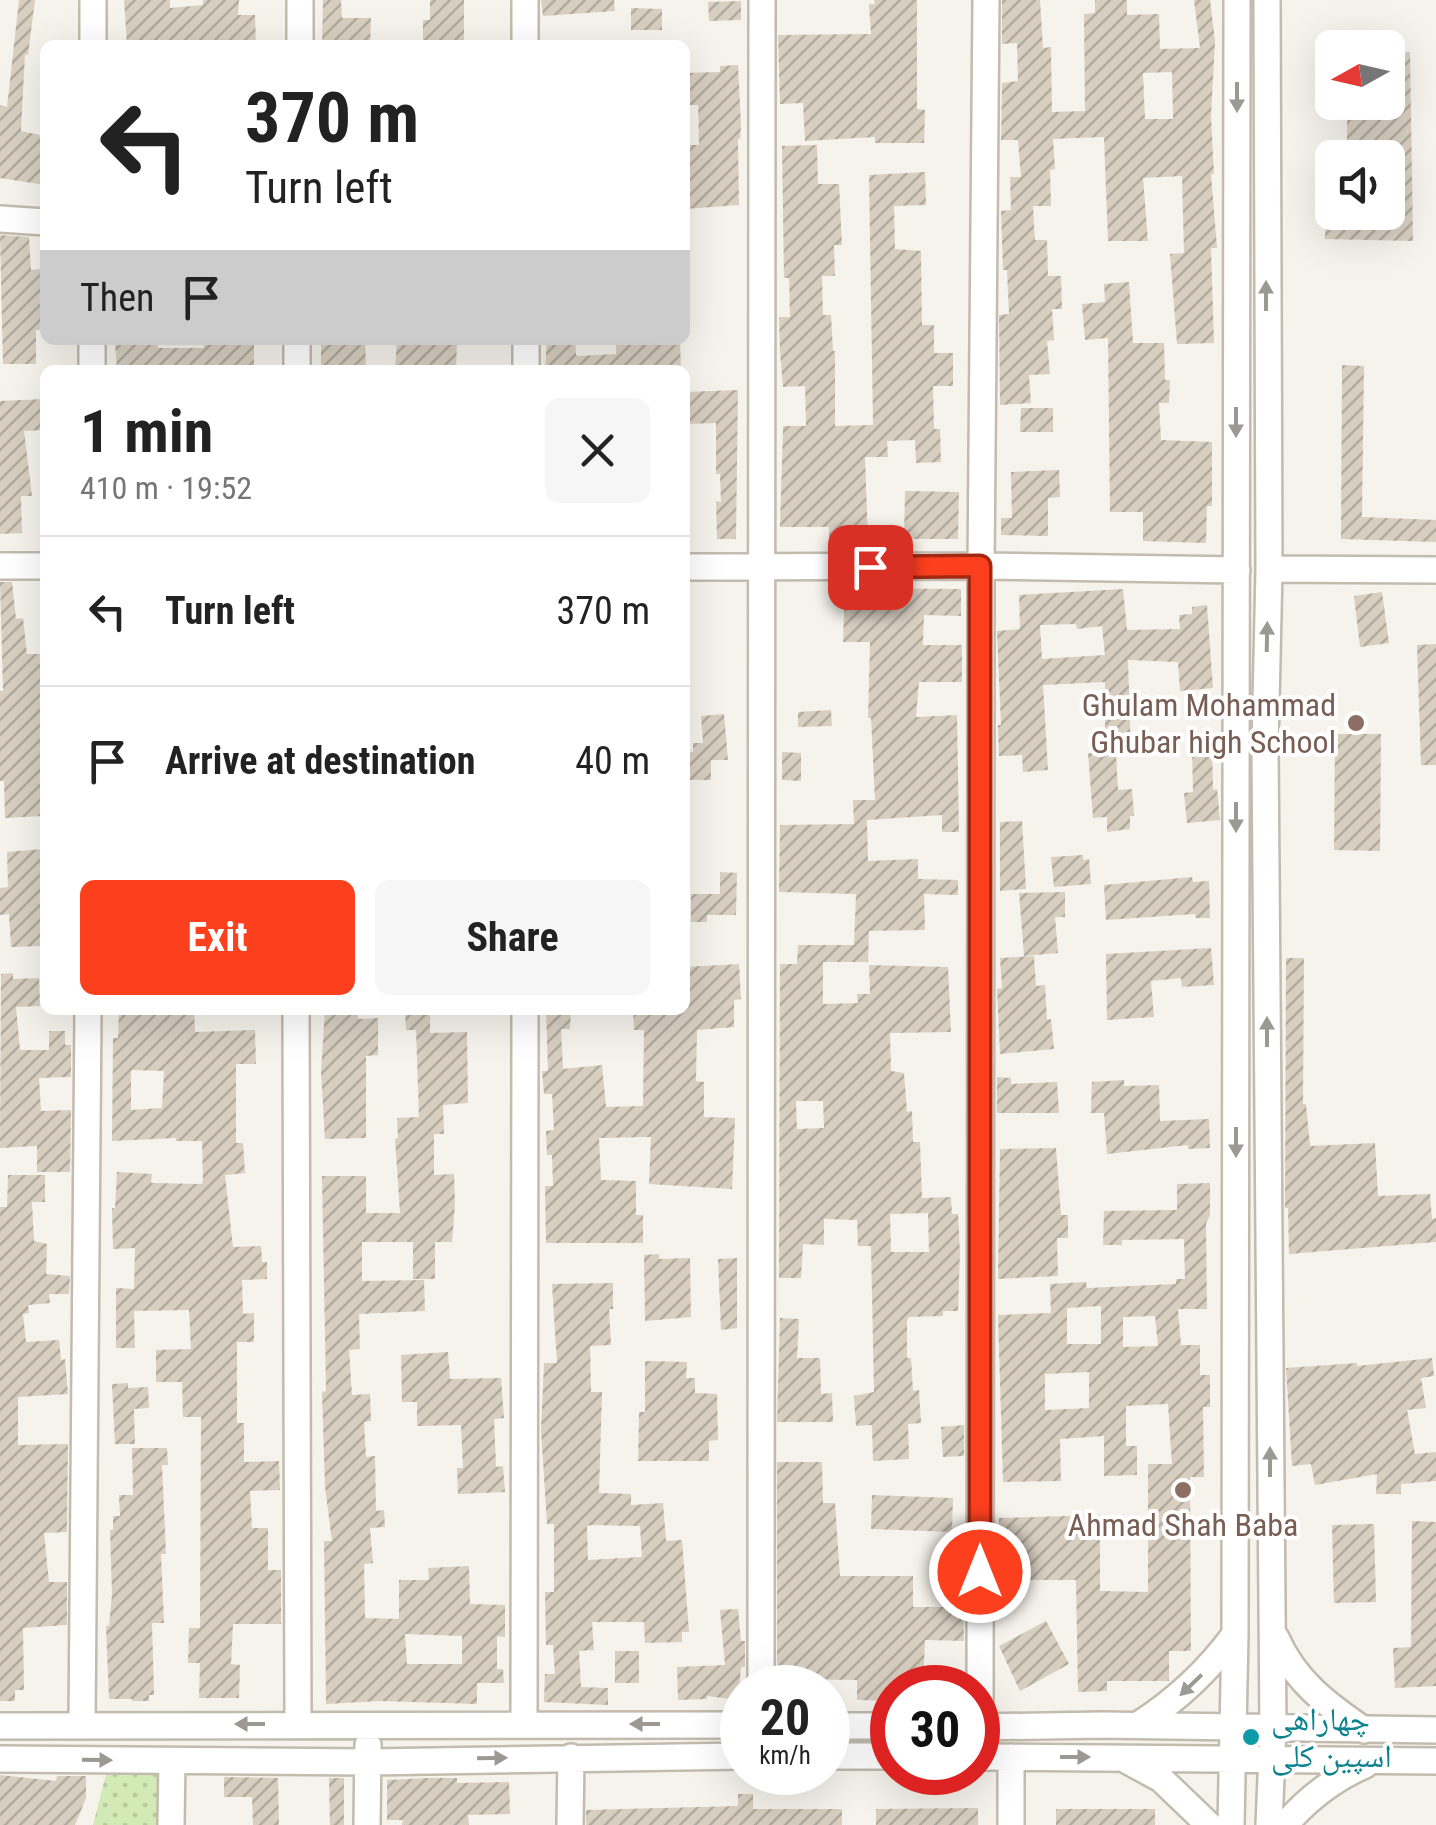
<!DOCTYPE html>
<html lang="en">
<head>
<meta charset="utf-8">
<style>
  body { margin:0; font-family:"Roboto Condensed","Noto Naskh Arabic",sans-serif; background:#f6f6f6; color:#222; height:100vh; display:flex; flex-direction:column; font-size:38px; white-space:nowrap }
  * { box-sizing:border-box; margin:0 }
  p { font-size:32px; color:#767676 }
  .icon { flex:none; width:55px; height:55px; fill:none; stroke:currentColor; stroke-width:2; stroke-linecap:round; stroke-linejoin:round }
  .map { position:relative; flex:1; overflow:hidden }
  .panel { position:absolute; left:40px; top:365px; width:650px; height:650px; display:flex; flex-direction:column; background:#fff; border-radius:15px; box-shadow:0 10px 40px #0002 }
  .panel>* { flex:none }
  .hud { position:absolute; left:40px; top:40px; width:650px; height:305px; border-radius:15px; box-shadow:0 10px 40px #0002; background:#fff; color:#222; overflow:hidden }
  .needle { width:65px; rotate:262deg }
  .buttons { position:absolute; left:1315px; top:30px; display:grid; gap:20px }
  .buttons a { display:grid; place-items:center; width:90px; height:90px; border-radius:15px; background:#fff; box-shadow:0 10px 40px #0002; font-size:50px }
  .speed { position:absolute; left:720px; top:1665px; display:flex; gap:20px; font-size:50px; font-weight:700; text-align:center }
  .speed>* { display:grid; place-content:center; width:130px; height:130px; border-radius:50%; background:#fff; box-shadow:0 10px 40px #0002; line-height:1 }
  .speed small { font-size:25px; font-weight:400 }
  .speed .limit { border:15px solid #d22; background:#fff; color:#111 }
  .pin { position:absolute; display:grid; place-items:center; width:85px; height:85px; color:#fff; margin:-42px; border-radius:20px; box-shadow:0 5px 15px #0006 }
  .me { position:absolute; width:110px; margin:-55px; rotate:0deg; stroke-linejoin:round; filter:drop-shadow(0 0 8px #0008) }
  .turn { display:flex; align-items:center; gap:35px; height:210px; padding:0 40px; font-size:45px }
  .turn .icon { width:130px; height:130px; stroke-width:2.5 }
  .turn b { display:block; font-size:70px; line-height:85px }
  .then { display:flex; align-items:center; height:95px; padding:0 40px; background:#0003; gap:20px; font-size:38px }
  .round { display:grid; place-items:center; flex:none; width:105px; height:105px; border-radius:15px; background:#f6f6f6 }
  .head { display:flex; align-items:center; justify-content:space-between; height:170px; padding:0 40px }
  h1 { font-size:60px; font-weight:700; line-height:75px }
  .primary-button { display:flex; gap:20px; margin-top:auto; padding:20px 40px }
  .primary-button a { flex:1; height:115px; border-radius:15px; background:#fc3f1d; color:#fff; font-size:40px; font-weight:700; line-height:115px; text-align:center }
  .primary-button a+a { background:#f6f6f6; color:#222 }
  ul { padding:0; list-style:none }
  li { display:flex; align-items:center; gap:30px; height:150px; padding:0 40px; border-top:2px solid #e0e0e0 }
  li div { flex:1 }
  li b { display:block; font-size:38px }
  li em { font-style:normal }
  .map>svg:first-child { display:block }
  .grass { fill:url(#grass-dots) }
  .building { fill:url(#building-hatch); fill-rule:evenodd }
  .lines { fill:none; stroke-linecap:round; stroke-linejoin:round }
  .minor-casing { stroke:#c2bbae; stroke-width:30 }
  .minor { stroke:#fff; stroke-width:25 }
  .oneway { fill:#9c9892 }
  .route-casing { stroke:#a42913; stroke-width:25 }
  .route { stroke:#fc3f1d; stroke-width:18 }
  .education-dot { fill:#8d6e63; stroke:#fff; stroke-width:4 }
  .culture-dot { fill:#0f9aa8; stroke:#fff; stroke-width:4 }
  .labels { text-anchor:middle; stroke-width:8; stroke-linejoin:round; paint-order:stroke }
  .education-label { font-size:32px; fill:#785e54; stroke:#fff; text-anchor:end }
  .culture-label { font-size:32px; fill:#0d838f; stroke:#fff; text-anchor:start }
</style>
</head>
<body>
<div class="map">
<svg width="1436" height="1825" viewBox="0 0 1436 1825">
  <defs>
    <pattern id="grass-dots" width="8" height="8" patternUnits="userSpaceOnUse" patternTransform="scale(2.5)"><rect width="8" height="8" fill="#d2eab5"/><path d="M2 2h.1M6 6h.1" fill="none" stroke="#b6ca9c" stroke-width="1.8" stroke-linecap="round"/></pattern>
    <pattern id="building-hatch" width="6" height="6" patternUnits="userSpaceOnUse" patternTransform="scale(2.5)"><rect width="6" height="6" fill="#d8cfc1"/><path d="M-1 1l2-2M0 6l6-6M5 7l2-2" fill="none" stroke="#b1aa9e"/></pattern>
  </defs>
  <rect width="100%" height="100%" fill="#f6f3ec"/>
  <path class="grass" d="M106,1774L164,1775L163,1825H93Z"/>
  <path class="building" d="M19,0H35L28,55L25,54L21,131L45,136V185L0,178V105L7,107Z
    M124,0H170V8L203,5V0H239L238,15H255L256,43L127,45Z
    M323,0H341L342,18H371L370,45H322Z
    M430,0H464V45H423V20H430Z
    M541,0H614L615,11L543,16Z
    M874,0H917V109L925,110L924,143H875V137L805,141L803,103L780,104L778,35L871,34L869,4H875Z
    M1002,0H1040L1043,48L1051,47L1052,112L1085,111L1084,14L1095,13V0H1127V15L1159,14L1160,49L1200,48L1194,0H1210L1215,41L1211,116L1214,174H1211L1217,248H1211L1214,343L1177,344L1170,254L1184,253L1182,176L1143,178L1148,241H1108L1104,137L1053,139L1055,169L1050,170L1051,206H1033L1035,240H1047L1048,276H1061L1062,309H1052L1054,340L1047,341L1050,374L1029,375L1031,403L1000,405L999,315L1009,314L1007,270H1003L1001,211L1011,210L1010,177H1021L1018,140H1001L1002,83L1018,81L1017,43L1002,44ZM1172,72L1173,119H1145L1143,73Z
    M741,1V20L709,21L708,2Z
    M631,8L662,9V30H631Z
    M1388,52H1410L1413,241L1325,239L1326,212H1388V158H1347V102H1388Z
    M738,65L741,125L740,139H738L739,205L685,209V145H699L698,105H685V73L720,72V66Z
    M817,145L818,184H839L842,245H834L835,276H822L823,315H831L833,351H835V426L873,425L869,175L925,172L926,205L894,206L895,249L921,251L922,325H934V353H953V386H933L934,429H940L941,462L916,463L915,440L887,441L888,457H865L868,540L829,539V527H780L783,426H806L805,386L783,387L780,351L779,317H790L789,278H784L782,146Z
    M0,235L29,237L31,270L41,269L42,330H36V364H3Z
    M1129,282L1133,343H1164L1165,380H1170L1169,403H1159L1161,440L1212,442V506H1207L1206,543L1143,541V512H1110L1108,338L1085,340L1082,304L1105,302L1104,284Z
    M157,340L158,348H204V341H254V369L117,370L115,342Z
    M321,340H365L366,367L321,370Z
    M397,340H457L456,369L395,370Z
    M547,340H575L576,355L579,356L616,354V340H680L681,370H545Z
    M1342,365L1364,366L1362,517L1436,520V542L1341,539Z
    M738,390L736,539H717L716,501L721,502L720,474H716V423L685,424V392Z
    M45,399V430L24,431L32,496H21L22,533L0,534V401Z
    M1021,408H1053V432H1020Z
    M1059,470L1060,497L1048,498V536L1001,535V518H1012L1011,472Z
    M905,491L959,492L958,539H904Z
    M0,582H12L16,619L23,618L27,654H43V816L5,818L4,781H0V691H3Z
    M845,588L961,589V616L924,615L923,645H962V682H919L916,717L957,715L959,832H942V815L867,820L868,861L918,859V879L958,880V895L924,894L925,930L869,931L868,962H823V1004L858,1003L857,994H870L869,965L948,967L951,1032L890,1033L891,1071L904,1073L907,1112L912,1111L913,1142H920L922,1198L951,1197L952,1214H958L960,1252L958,1311H943V1316L909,1317L907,1320V1358H911L913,1391L919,1390L921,1423L908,1424L909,1459L873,1461L872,1425L856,1426L854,1396L874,1392L871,1246H858L857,1220L824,1219V1245L803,1244L801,1278H779L780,964H797L798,945H854L856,894L779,892L780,825L854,824L853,800H875L871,718H868L870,642H843ZM796,1101H823L824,1128L797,1129ZM928,1213L929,1252H891L890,1214Z
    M1123,589L1127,630L1180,629L1179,615L1192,614V607L1207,605L1213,688L1180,691L1178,662L1128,660L1131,753H1116L1118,790L1132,789L1134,816H1130V829L1107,832V817L1093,818L1088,753L1105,752V682L1043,685L1048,770L1023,772L1022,755L999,756L998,725H1001L997,631L1020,629L1019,595ZM1076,624L1077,629L1102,626L1105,655L1042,659L1040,625Z
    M1382,592L1389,643L1360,647L1354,596Z
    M1436,644V765H1421L1417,645Z
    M831,710L832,726L798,727V712Z
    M724,714L728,760H711V780H686V752H693V743H703L701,716Z
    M1335,734H1381L1380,851L1334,850Z
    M1212,749L1213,790L1217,789L1220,820L1187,823L1184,793L1193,792L1192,750Z
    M782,752L801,753V781L782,780Z
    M1022,821L1026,889L1000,891V822Z
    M43,849L45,946L11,947L9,914L0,915V888L8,887L7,852Z
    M1083,855V860L1089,859L1091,884L1054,887L1051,857Z
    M720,872L737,873L736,915H707V922H691V894H720Z
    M1192,877L1193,882L1209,881L1210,918H1196L1195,914L1106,920L1104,885Z
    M1065,892V917H1055L1058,953L1024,956L1019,893Z
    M1211,948L1214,985L1182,987L1181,978L1151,981L1154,1017L1107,1020L1106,954Z
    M1034,956L1036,986L1045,985L1047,1020L1051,1019L1054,1049L1000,1054L997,989L1002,988L1000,958Z
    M1286,958H1304L1303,1104H1306L1310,1146L1375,1143L1378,1196L1430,1194L1432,1219L1436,1218V1242L1289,1254L1288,1208H1285Z
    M739,964L741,999L734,1000V1027L697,1030L696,1081L704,1082V1117L735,1118L732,1189L649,1184L651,1137L599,1138L601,1180L636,1181V1215H643V1243H546L545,1186H553L552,1155H547L546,1131L554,1130L552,1094H544L542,1071H548L546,1010H571L570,1029H561L563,1069L602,1065L606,1107L643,1106L644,1030H634L633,1010H685V967Z
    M13,973V979L39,978L40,1006L16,1007L20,1050H49V1031H65V1045H71V1077L39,1078L41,1111L71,1110L70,1172H37V1146L0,1148L1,974Z
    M119,1010H194L195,1032L255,1030L256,1064H236V1143H243L245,1173L225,1175L233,1247L261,1246L262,1262H267V1279L242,1280L243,1314L254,1313V1342H237V1423H244V1462L279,1461L280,1490L250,1491L252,1528H268V1570H281V1624H233L231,1664L240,1665L239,1698H199L200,1663H188L189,1628H200L201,1417H183L182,1382H156V1350L191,1349L189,1310L134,1311L135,1348H116V1288L134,1289L135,1248L113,1249L112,1208H115L117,1172L152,1174L151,1183L202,1184L203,1180L202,1141H176V1138L112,1141L113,1038H118ZM131,1070L164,1071L162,1108L131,1110Z
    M325,1010H358V1019L378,1018V1055L366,1056V1138L325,1139L321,1071Z
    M405,1010H430V1033L467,1032L468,1103L443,1105L444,1134H434V1175L454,1174L455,1204L452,1242H435V1279H413V1242H362V1281L424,1280L425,1311L359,1314L360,1349L349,1350L352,1395L370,1394L371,1421L364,1422L366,1457L375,1456L376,1511L384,1510L385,1527L370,1528L373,1563L364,1564L365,1618L399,1619V1580H429L428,1568L469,1566L470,1604L505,1605V1637L497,1636V1669H503L504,1683H477V1704L380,1701L326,1704L324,1541H332L325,1487L322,1392L326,1391L322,1176H366V1213H400L395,1139L398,1138L397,1118L419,1117L416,1030H406ZM405,1634L462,1636V1664H407Z
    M997,1077L1011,1078V1084L1057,1082L1059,1113H997Z
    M1124,1080V1086L1159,1085L1160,1121L1209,1119L1210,1148L1188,1149V1145L1107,1154L1104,1113H1091L1092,1082Z
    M1056,1148L1061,1215H1068V1238H1057L1058,1276L998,1279L1000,1149Z
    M8,1175H45V1202H32L34,1241L47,1244L46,1274L70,1276L69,1294H49L50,1303L28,1305L29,1313L23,1314L26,1342L59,1340L61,1360L65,1359L68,1394L18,1397V1445L68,1444L67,1532L44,1533L49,1582H67V1625L23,1628L24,1690H15V1701H0V1207H7Z
    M1210,1183V1215L1206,1224L1207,1309H1178L1181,1345H1200V1375H1210V1407H1203L1204,1477H1190L1191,1651H1169V1681H1107V1691L1078,1692L1076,1580H999V1518L1100,1515V1591L1148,1592V1464H1172L1168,1404L1126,1406V1446H1137V1475L1104,1476V1436L1060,1439L1061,1481L1003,1482L998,1315L1051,1313L1050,1284L1086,1282L1087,1288L1176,1284V1279H1185L1184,1239L1122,1240V1245H1103L1104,1211L1177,1210V1184ZM1101,1306V1344H1067V1308ZM1155,1316L1158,1346L1123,1347V1317ZM1089,1372V1408L1045,1410V1374Z
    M659,1254V1259L690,1258L691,1317L645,1321L644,1255Z
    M737,1258V1328L721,1330L718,1259Z
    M613,1283V1309H609L611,1345L590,1346L591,1392H602L599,1493L631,1494V1505L663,1503L666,1541L682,1540L689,1632H682V1642L645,1643L644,1622H592L594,1650L579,1651L581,1687L608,1688V1705L544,1702L545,1674H555L553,1645H546L545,1592H554V1524H547L541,1430L544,1363H557L552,1284ZM592,1525L640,1526L642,1557L588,1560L587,1526Z
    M780,1318L799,1319L797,1358H820L821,1394L832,1393L833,1422H777Z
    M448,1352L450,1379L501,1378L504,1418L494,1419L496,1467L503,1466L505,1492L458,1494L457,1468H463L461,1425L417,1426V1402H402L401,1355Z
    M1432,1358L1434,1376L1421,1378L1426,1408L1407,1410L1415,1454L1436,1452V1481L1401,1484V1494H1376L1377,1474L1315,1485L1311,1464L1292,1466L1286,1368L1357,1363V1366Z
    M645,1361L687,1362L686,1378H695V1393L717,1394L718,1440L709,1441V1461H638L639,1412H645Z
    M128,1383V1388L148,1387L149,1408L134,1409L135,1444H115L112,1384Z
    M964,1425V1456L943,1457L941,1427Z
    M132,1448H167L168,1465H162L166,1554H161L164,1623H152L154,1695H149V1701H132V1699H109L106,1626H109L112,1594L110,1530H113V1516H120L119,1495H133Z
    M777,1462H822L823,1503H835L840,1576H913V1607H943L947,1540L961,1541L964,1641L925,1640L923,1688H892V1701L857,1700V1680L786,1679V1672H777Z
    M872,1495L953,1498L952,1532L871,1529Z
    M1412,1521L1436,1522V1686L1395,1688L1393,1648L1411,1647Z
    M1374,1524L1376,1602L1334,1603L1332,1525Z
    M738,1609L741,1641H745V1667H741L738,1700L707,1696V1699L678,1700L677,1667L725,1665L720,1610Z
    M1046,1621L1069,1664L1020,1691L999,1646Z
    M615,1651H639V1683H615Z
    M0,1775L56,1781L57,1776H86V1798L75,1825H0Z
    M224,1777L278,1778L279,1825H253L252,1797H224Z
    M329,1778H344V1825H330Z
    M427,1778H457V1783L509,1782L510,1814L468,1815L469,1825H402L403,1820H387V1780Z
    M738,1794H753V1809H842V1825H586V1810L738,1806Z
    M978,1808V1825H876V1809Z
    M1056,1809H1155V1825H1056Z"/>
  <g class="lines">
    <defs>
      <path id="minor" d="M525,0V45
        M1267,0L1269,569L1265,748L1273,1729L1269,1825
        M93,45V0
        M300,45V0
        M0,219L45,222
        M526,340V370
        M92,370V340
        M297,370V340
        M0,566H45
        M685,567L981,566L1237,570
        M1269,569L1436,570
        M296,1010L298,1724
        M1276,1638C1295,1681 1326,1704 1364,1730
        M761,1688L762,0
        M82,1723L88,1010
        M524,1724L525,1010
        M1138,1725C1177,1700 1208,1671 1235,1634
        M0,1726L742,1725
        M828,1726H892
        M978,1727L1102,1725L1436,1730
        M980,1727L981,566L986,0
        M828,1756H892
        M978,1757L1436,1761
        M1011,1757V1825
        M0,1759L368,1762L742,1756
        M1126,1760L1161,1779L1209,1825
        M171,1825L172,1761
        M367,1825L368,1745
        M570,1825L571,1757
        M1231,1825L1235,1634L1237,0
        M1285,1825C1308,1798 1333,1779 1365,1765"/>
    </defs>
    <use href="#minor" class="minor-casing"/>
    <use href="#minor" class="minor"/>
  </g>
  <defs><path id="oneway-solid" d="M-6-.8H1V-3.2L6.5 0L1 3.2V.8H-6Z" transform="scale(2.5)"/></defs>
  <g class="oneway">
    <use href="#oneway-solid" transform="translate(1237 97) rotate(90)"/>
    <use href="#oneway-solid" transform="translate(1266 296) rotate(-90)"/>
    <use href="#oneway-solid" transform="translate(1236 422) rotate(90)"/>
    <use href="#oneway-solid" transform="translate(1267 637) rotate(-89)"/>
    <use href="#oneway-solid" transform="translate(1236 817) rotate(90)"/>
    <use href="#oneway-solid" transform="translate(1267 1032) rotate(-90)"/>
    <use href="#oneway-solid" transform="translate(1236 1142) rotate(90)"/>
    <use href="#oneway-solid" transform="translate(1270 1462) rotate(-90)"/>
    <use href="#oneway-solid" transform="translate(1191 1685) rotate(136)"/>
    <use href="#oneway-solid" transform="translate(250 1724) rotate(-180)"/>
    <use href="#oneway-solid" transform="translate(645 1724) rotate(-180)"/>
    <use href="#oneway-solid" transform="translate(1075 1757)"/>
    <use href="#oneway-solid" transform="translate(492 1758) rotate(-1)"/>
    <use href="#oneway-solid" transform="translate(97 1760) rotate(1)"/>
  </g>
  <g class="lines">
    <defs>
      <path id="route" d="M870,567L980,566V1572"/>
    </defs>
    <use href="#route" class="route-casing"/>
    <use href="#route" class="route"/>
  </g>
  <g class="education-dot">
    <circle cx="1356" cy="723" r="10"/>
    <circle cx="1183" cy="1490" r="10"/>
  </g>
  <circle class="culture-dot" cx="1251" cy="1737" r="10"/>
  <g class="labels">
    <g class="education-label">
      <text x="1336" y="716">Ghulam Mohammad<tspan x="1336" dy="37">Ghubar high School</tspan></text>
      <text x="1183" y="1536" text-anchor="middle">Ahmad Shah Baba</text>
    </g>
    <g class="culture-label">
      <text x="1271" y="1730">چهاراهی<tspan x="1271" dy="37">اسپین کلی</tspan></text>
    </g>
  </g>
</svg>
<div class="buttons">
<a><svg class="needle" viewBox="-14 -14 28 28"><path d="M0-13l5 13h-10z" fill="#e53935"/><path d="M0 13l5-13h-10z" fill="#767676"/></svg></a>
<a><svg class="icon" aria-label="sound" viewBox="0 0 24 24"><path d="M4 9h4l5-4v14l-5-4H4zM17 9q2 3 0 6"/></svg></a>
</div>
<div class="speed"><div>20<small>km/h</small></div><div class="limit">30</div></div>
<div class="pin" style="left:870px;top:567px;background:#d93025"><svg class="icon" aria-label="arrive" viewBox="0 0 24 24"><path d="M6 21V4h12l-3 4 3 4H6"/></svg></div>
<svg class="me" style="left:980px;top:1572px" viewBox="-20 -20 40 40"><circle r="17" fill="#fc3f1d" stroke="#fff" stroke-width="3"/><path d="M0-11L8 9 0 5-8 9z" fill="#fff"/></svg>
<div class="hud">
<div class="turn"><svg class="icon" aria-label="left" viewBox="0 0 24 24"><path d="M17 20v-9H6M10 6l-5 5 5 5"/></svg><div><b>370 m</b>Turn left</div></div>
<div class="then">Then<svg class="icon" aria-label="arrive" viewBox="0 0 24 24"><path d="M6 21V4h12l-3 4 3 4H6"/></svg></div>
</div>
<section class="panel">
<div class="head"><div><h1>1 min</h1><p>410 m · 19:52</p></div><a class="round"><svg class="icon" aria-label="close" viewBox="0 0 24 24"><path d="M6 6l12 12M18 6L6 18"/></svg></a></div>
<ul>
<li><svg class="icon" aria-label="left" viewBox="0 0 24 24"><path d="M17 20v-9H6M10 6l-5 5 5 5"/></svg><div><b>Turn left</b></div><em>370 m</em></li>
<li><svg class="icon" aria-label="arrive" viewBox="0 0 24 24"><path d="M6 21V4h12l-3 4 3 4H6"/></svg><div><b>Arrive at destination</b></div><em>40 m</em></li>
</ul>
<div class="primary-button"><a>Exit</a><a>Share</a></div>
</section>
</div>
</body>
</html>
